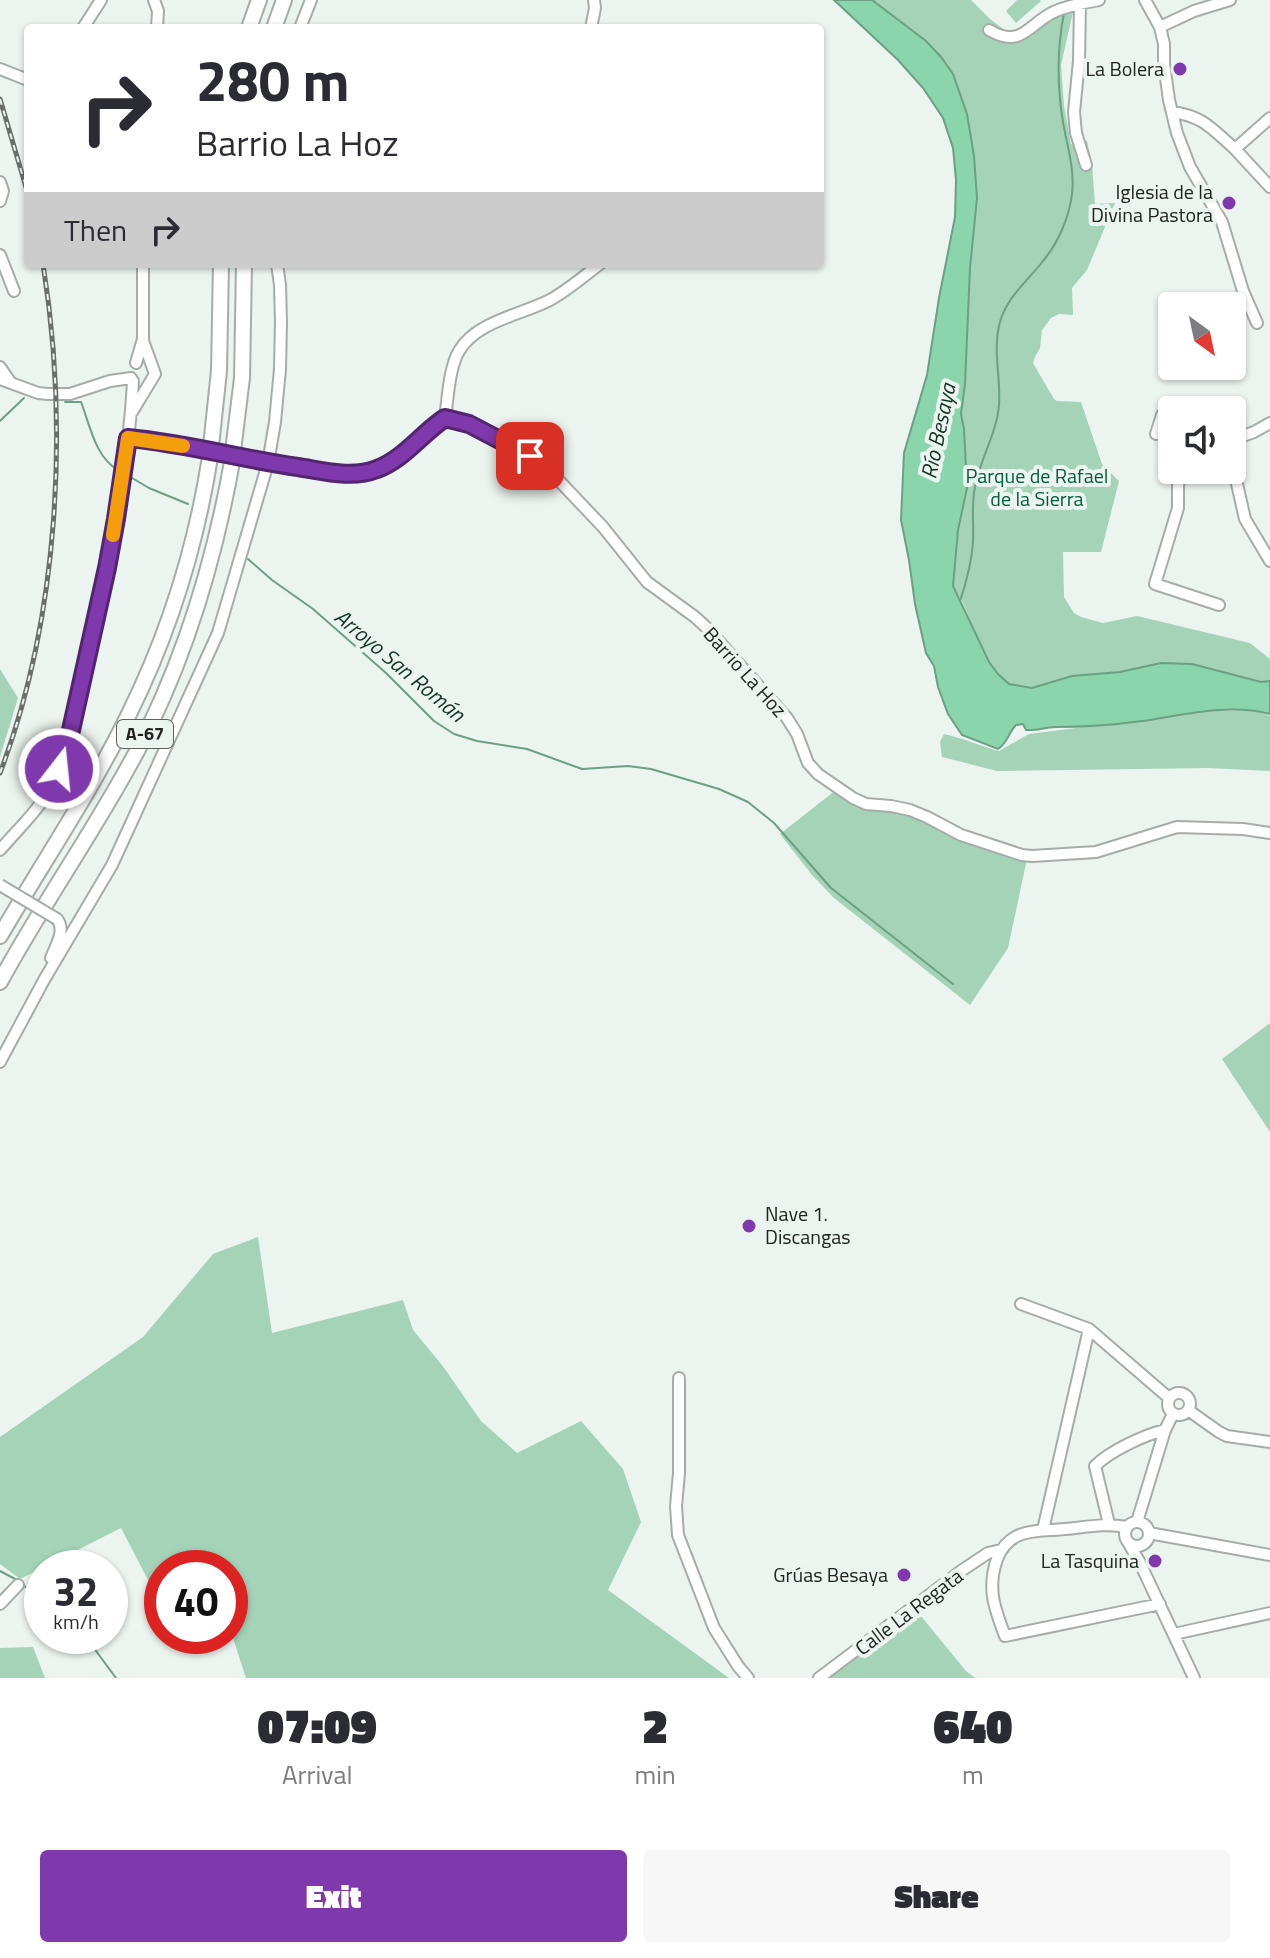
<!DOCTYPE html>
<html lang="en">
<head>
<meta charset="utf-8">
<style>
  body { margin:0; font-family:"Titillium Web",sans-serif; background:#f7f7f7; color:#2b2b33; height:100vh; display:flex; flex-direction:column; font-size:30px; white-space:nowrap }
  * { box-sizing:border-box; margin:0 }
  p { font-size:26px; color:#7c7c81 }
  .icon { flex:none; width:44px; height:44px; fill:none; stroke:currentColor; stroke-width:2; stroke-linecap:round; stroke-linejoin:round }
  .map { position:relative; height:1678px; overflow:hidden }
  .drawer { display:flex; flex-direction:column; background:#fff; flex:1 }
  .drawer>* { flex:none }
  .guide { position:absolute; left:24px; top:24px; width:800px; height:244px; border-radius:8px; box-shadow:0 2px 6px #0004; background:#fff; color:#2b2b33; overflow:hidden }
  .needle { width:52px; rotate:147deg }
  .controls { position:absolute; left:1158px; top:292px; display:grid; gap:16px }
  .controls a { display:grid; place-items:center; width:88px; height:88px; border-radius:8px; background:#fff; box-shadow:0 2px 6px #0004; font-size:40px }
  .speed { position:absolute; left:24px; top:1550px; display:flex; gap:16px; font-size:40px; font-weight:700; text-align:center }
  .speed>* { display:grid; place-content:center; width:104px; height:104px; border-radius:50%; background:#fff; box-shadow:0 2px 6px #0004; line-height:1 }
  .speed small { font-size:20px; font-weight:400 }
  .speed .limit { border:12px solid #d22; background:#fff; color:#111 }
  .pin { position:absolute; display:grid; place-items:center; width:68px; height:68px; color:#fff; margin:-34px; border-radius:16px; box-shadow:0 4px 12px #0006 }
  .me { position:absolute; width:88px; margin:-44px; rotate:16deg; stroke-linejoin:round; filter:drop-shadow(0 0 6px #0008) }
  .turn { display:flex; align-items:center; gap:28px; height:168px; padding:0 40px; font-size:36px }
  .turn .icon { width:104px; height:104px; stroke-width:2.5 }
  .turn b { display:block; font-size:56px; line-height:68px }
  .then { display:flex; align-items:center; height:76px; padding:0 40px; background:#0003; gap:16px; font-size:30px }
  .eta { display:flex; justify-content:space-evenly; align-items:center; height:136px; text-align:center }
  .eta b { font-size:48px; font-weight:800; line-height:56px }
  .action { display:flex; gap:16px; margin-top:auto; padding:16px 40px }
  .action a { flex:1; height:92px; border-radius:8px; background:#8039ac; color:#fff; font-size:32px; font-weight:800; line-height:92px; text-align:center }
  .action a+a { background:#f7f7f7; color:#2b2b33 }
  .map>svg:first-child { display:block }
  .green { fill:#a4d3b8 }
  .water { fill:#8bd5ad; stroke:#6ba083; stroke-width:2 }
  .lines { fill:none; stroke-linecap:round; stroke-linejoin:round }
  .stream { stroke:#6ba083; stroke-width:2 }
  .minor-casing { stroke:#a6ada9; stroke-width:14 }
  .highway-casing { stroke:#a6ada9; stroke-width:18 }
  .minor { stroke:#fff; stroke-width:10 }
  .highway { stroke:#fff; stroke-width:14 }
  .rail-casing { stroke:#6a6e6b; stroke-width:5 }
  .rail { stroke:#ecf4ef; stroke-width:2; stroke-dasharray:6; stroke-linecap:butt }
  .minor-bridge-casing { stroke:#a6ada9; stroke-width:14; stroke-linecap:butt }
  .highway-bridge-casing { stroke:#a6ada9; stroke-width:18; stroke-linecap:butt }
  .minor-bridge { stroke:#fff; stroke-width:10 }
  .highway-bridge { stroke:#fff; stroke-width:14 }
  .route-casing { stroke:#532570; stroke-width:20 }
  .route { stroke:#8039ac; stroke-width:14 }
  .slow { stroke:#f59e0b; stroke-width:14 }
  .poi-dot { fill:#8039ac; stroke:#ecf4ef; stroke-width:3 }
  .labels { text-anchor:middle; stroke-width:8; stroke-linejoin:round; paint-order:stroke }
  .shield { fill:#ecf4ef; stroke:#5d625f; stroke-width:2 }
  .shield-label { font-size:18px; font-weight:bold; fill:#202321 }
  .poi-label { font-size:20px; fill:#202321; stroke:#ecf4ef; text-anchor:end }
  .park-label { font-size:20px; fill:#005f3b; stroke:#ecf4ef }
  .street-label { font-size:20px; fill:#202321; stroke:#ecf4ef }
  .water-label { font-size:22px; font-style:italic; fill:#133424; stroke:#ecf4ef }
</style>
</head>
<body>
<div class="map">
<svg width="1270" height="1678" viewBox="0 0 1270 1678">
  <rect width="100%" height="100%" fill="#ecf4ef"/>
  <path class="green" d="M872,0H971L990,19L1019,41L1050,19L1057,15L1073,12L1061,65L1064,106L1071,144L1087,141L1092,164L1095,204L1115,203L1087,270L1072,288L1073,315L1059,314L1051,318L1042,330L1040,348L1035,357L1033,363L1054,399L1057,401L1081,402L1102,464L1119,481L1101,552H1063L1064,597L1074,613L1081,617L1103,623L1137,616L1250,643L1270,659V681L1261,682L1192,664L1161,663L1120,672L1072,676L1032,688L1010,684L998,674L986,658L963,603L953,586L958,530L967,488L964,429L961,414L965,384L970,268L977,198L972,140L950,69C931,40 900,21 872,0Z
    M1017,0H1040L1041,1L1016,23L1006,11Z
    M0,669L18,698L0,757Z
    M1252,710L1270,716V771L1208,768L997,771L942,757L940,742L944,734C963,738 980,746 999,751L1029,734L1211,711Z
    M836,790L917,815L1027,859L1008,948L970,1005L834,898L812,875L780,834Z
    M1270,1023V1132L1222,1059Z
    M258,1237L272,1333L403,1300L413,1330L442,1365L481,1421L517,1453L581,1421L623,1469L641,1522L608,1590L729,1678H246L230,1629V1568H162V1597L158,1599L121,1528L20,1579L0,1564V1437L143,1337L213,1254Z
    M916,1610L966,1671L975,1678H829Z
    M33,1647L45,1678H0V1648Z"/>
  <path class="water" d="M834,0H872L926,41L941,57L953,74L967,114L974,156L977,198L970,268L965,384L961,414L964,429L967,488L958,530L953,586L989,662L998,674L1009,684L1032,688L1072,676L1120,672L1161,663L1192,664L1261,682L1270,681V714C1228,703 1184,715 1142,721C1113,725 1085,727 1056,727C1045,727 1036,731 1026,730L1023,724L1016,725C1008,733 1008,743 998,749L962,735L948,714L938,687L934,666L926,653L915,604L909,560L901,520L904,453L927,375L939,298L955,217L956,180L953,148L943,118L923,88L898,60Z"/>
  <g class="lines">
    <path class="stream" d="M65,402H81C90,425 95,457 118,470
      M0,421L24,398
      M127,475L149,488L188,504
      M248,559L272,580L313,609L386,673L434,721L454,734L477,741L527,749L582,769L628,766L651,769L719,789L748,802L774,823L831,888L953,984
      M960,601C966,584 972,559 973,542C974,523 971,505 975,487C980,459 997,433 999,405C1001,379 993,352 999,326C1005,298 1027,282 1043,261C1058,243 1069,218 1072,194C1075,169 1067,146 1063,122C1057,86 1057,49 1064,13
      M0,1571L17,1580
      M22,1584L42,1600
      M85,1636L116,1678"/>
    <defs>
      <path id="minor" d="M154,0L158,11L157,28
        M1145,0L1160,27L1164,44V64L1169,100L1177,133L1190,167L1222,222L1243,291L1257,323
        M1080,4L1079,61L1074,112L1076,133L1086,165
        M1160,27L1194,11L1230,0
        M83,28L101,0
        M300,28L311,0
        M591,28L595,8L594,0
        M989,30C1023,50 1029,22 1056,11C1069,5 1085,3 1099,0
        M0,69L28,80
        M1172,112C1203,116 1212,129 1235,149
        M1270,118L1235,149L1270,187
        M0,182L3,191L0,201
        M0,255L14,291
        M136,363L143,339V264
        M0,367L11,383
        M0,379L38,393L48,394H70L110,381L131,378
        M132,412L155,374L143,341
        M445,418C448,398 449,368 459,351C477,321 521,315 550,300C568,290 584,276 600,264
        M1156,434L1162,415L1167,413L1172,414
        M128,438C185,443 241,459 298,467C324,471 352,479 377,469C404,459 422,433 445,418L455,419L530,456L546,467L603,527L647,582L695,617L707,628L787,718L797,734L808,763L818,774L853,798L866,804L891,806L910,810L927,817L961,835L1022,855L1032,856L1096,852L1177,827L1243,829L1270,833
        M1232,440L1254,432L1270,423
        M1232,468L1235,475L1245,519L1270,561
        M1184,470L1180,474L1178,486V508L1155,584L1219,605
        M0,850C18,829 41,808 53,783C70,748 74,708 83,671C105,575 128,479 133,381
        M51,958C56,945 66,930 57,919
        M0,1062L44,980L112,865L218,633L268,463L275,422L280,369L281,322L280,285L277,264
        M1021,1304L1089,1329L1169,1398
        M679,1378V1473L676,1506L678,1535L714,1628L738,1666L748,1678
        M1168 1404a11 11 0 1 1 22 0a11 11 0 1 1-22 0Z
        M1188,1410L1219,1432L1227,1436L1270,1442
        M1125 1534a12 12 0 1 1 24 0a12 12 0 1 1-24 0Z
        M1137,1522L1165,1430L1173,1414
        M1109,1524L1095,1466C1110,1451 1144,1435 1165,1430
        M1127,1527C1105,1523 1087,1527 1065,1529C1050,1531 1032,1529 1017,1536C1007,1541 1001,1549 997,1559C987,1588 994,1607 1005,1636L1160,1604
        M1043,1530L1089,1329
        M1149,1533L1270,1555
        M1128,1542L1140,1563L1194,1678
        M0,1604L18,1585
        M1174,1634L1270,1613
        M819,1678L961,1571L988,1553L1001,1550"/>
      <path id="highway" d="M249,28L259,0
        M274,28L284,0
        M211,446L219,371L221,264
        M233,451L242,378L244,264
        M0,936C43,862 92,790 129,714C169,633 196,546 210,457
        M0,982C43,903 95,830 137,751C185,660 214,562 232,462"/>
    </defs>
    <use href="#minor" class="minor-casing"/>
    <use href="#highway" class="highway-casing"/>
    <use href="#minor" class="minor"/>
    <use href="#highway" class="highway"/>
    <defs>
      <path id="rail" d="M0,99L28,194
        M0,773C59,618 69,427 43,264"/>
    </defs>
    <use href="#rail" class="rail-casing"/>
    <use href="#rail" class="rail"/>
    <defs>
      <path id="minor-bridge" d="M0,885L57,919"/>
      <path id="highway-bridge" d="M210,457L211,446
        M232,462L233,451"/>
    </defs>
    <use href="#minor-bridge" class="minor-bridge-casing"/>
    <use href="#highway-bridge" class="highway-bridge-casing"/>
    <use href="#minor-bridge" class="minor-bridge"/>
    <use href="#highway-bridge" class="highway-bridge"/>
  </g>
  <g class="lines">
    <defs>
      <path id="route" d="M59,769L69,739L107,568L116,519L128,438C185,443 241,459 298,467C324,471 352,479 377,469C404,459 422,433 445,418L469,424L530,456"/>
    </defs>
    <use href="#route" class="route-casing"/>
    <use href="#route" class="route"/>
    <path class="slow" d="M113,535L128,438L183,446"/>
  </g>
  <g class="poi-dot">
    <circle cx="1180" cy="69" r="8"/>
    <circle cx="1229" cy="203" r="8"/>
    <circle cx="749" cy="1226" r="8"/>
    <circle cx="1155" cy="1561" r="8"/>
    <circle cx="904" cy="1575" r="8"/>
  </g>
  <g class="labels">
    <rect class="shield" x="117" y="720" width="56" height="28" rx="6"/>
    <g class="shield-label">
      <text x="145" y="740">A-67</text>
    </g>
    <g class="poi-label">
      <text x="1164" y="76">La Bolera</text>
      <text x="1213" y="199">Iglesia de la<tspan x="1213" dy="23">Divina Pastora</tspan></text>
      <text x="765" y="1221" text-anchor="start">Nave 1.<tspan x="765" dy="23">Discangas</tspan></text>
      <text x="1139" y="1568">La Tasquina</text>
      <text x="888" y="1582">Grúas Besaya</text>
    </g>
    <g class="park-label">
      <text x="1037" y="483">Parque de Rafael<tspan x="1037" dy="23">de la Sierra</tspan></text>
    </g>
    <g class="street-label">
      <text transform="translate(745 672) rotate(48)" y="7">Barrio La Hoz</text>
      <text transform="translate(909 1612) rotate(-37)" y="7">Calle La Regata</text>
    </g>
    <g class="water-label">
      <text transform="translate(938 431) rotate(-78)" y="8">Río Besaya</text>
      <text transform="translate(400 665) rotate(40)" y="8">Arroyo San Román</text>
    </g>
  </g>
</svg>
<div class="controls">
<a><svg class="needle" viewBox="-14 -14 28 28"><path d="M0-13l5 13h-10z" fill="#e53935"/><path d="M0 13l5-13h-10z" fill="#7c7c81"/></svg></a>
<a><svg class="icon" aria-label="sound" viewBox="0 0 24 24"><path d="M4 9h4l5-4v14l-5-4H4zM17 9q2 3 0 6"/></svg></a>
</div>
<div class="speed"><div>32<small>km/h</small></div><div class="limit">40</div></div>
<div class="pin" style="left:530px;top:456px;background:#d93025"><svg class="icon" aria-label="arrive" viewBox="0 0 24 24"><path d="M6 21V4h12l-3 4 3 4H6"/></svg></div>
<svg class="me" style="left:59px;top:769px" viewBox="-20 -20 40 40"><circle r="17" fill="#8039ac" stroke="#fff" stroke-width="3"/><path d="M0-11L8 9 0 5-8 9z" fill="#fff"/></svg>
<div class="guide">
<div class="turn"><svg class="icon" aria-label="right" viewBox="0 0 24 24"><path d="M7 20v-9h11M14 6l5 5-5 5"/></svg><div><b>280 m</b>Barrio La Hoz</div></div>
<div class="then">Then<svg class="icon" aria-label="right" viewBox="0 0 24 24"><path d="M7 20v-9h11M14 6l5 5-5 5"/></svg></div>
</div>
</div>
<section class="drawer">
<div class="eta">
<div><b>07:09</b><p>Arrival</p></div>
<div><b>2</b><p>min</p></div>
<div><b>640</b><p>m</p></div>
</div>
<div class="action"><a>Exit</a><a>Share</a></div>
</section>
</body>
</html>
